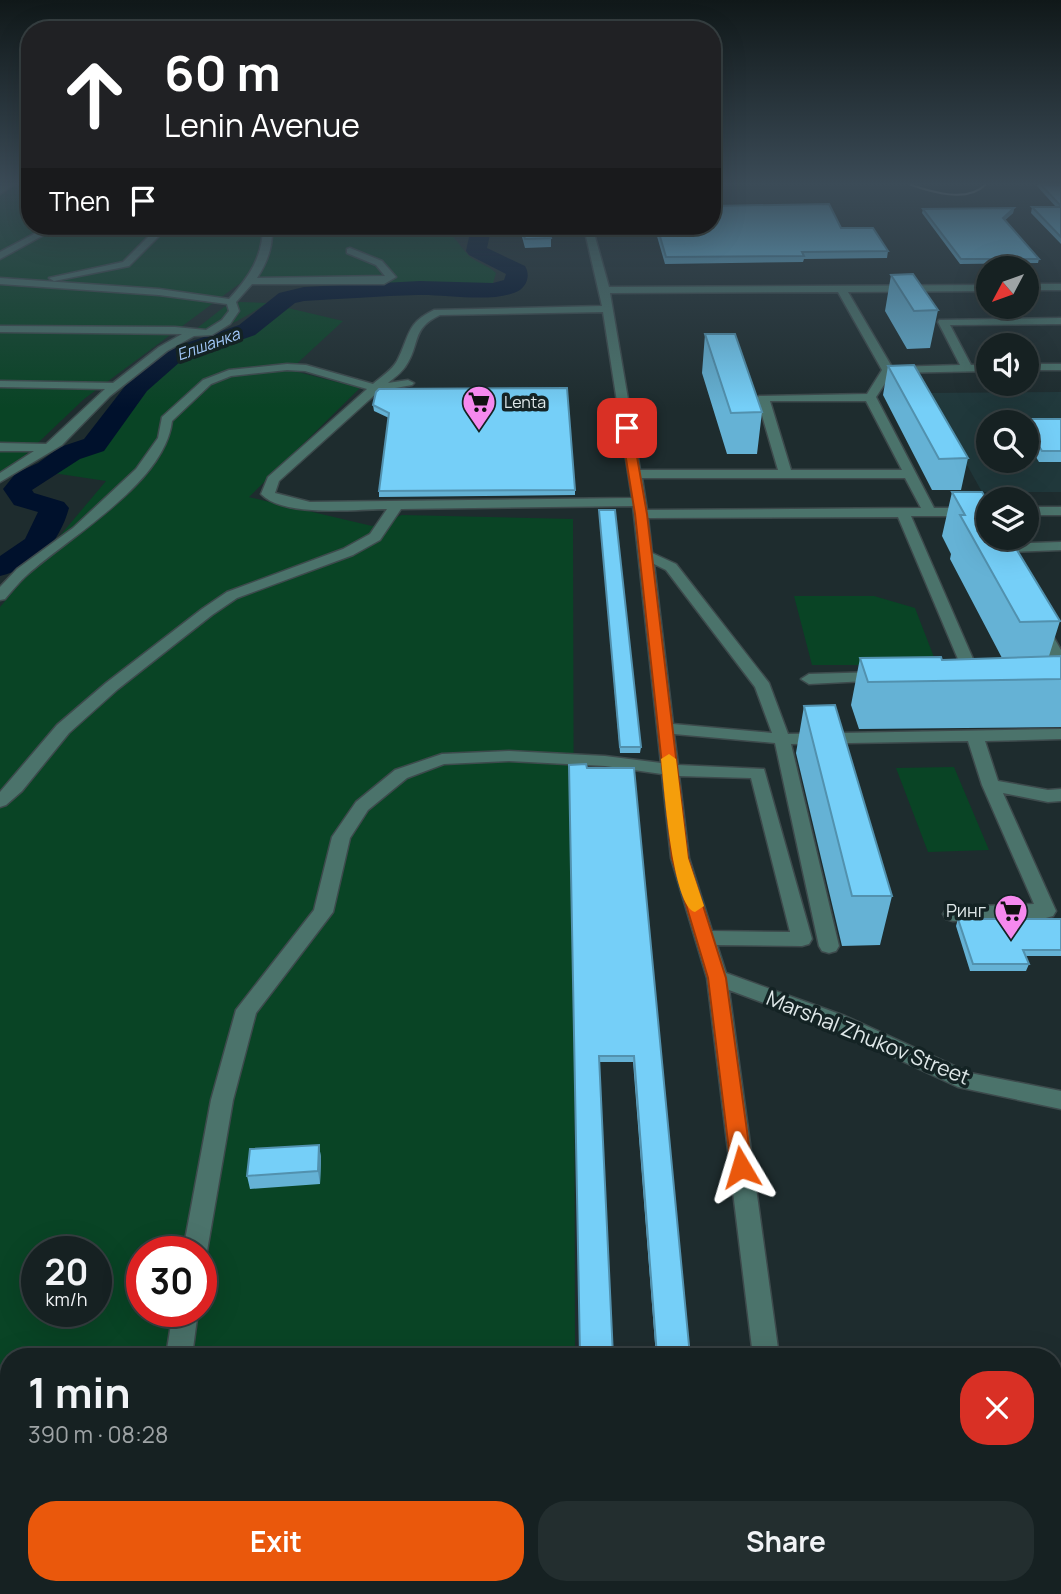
<!DOCTYPE html>
<html lang="en">
<head>
<meta charset="utf-8">
<style>
  body { margin:0; font-family:Manrope,sans-serif; background:#232e2f; color:#f1f3f6; height:100vh; display:flex; flex-direction:column; font-size:26px; white-space:nowrap }
  * { box-sizing:border-box; margin:0 }
  p { font-size:23px; color:#9ea3a5 }
  .icon { flex:none; width:38px; height:38px; fill:none; stroke:currentColor; stroke-width:2; stroke-linecap:round; stroke-linejoin:round }
  .map { position:relative; flex:1; overflow:hidden }
  .side { position:absolute; left:0px; top:1348px; width:1062px; height:247px; display:flex; flex-direction:column; background:#162122; border-radius:28px 28px 0 0; box-shadow:0 7px 28px #0002,0 0 0 2px #353e40 }
  .side>* { flex:none }
  .guide { position:absolute; left:21px; top:21px; width:700px; height:214px; border-radius:28px; box-shadow:0 7px 28px #0002,0 0 0 2px #353e40; background:#202124; color:#fff; overflow:hidden }
  .needle { width:46px; rotate:229deg }
  .tools { position:absolute; left:976px; top:256px; display:grid; gap:14px }
  .tools a { display:grid; place-items:center; width:63px; height:63px; border-radius:50%; background:#162122; box-shadow:0 7px 28px #0002,0 0 0 2px #353e40; font-size:35px }
  .speed { position:absolute; left:21px; top:1236px; display:flex; gap:14px; font-size:35px; font-weight:700; text-align:center }
  .speed>* { display:grid; place-content:center; width:91px; height:91px; border-radius:50%; background:#162122; box-shadow:0 7px 28px #0002,0 0 0 2px #353e40; line-height:1 }
  .speed small { font-size:18px; font-weight:400 }
  .speed .limit { border:10px solid #d22; background:#fff; color:#111 }
  .pin { position:absolute; display:grid; place-items:center; width:60px; height:60px; color:#fff; margin:-30px; border-radius:14px; box-shadow:0 4px 10px #0006 }
  .me { position:absolute; width:77px; margin:-38px; rotate:353deg; stroke-linejoin:round; filter:drop-shadow(0 0 5px #0008) }
  .turn { display:flex; align-items:center; gap:24px; height:147px; padding:0 28px; font-size:32px }
  .turn .icon { width:91px; height:91px; stroke-width:2.5 }
  .turn b { display:block; font-size:49px; line-height:60px }
  .then { display:flex; align-items:center; height:66px; padding:0 28px; background:#0003; gap:14px; font-size:26px }
  .round { display:grid; place-items:center; flex:none; width:74px; height:74px; border-radius:28px; background:#232e2f }
  .overview { display:flex; align-items:center; justify-content:space-between; height:119px; padding:0 28px }
  h1 { font-size:42px; font-weight:700; line-height:52px }
  .action { display:flex; gap:14px; margin-top:auto; padding:14px 28px }
  .action a { flex:1; height:80px; border-radius:28px; background:#ea580c; color:#fff; font-size:28px; font-weight:700; line-height:80px; text-align:center }
  .action a+a { background:#232e2f; color:#f1f3f6 }
  .map>svg:first-child { display:block }
  .built { fill:#20383b; fill-rule:evenodd }
  .green { fill:#094425; fill-rule:evenodd }
  .lines { fill:none; stroke-linecap:round; stroke-linejoin:round }
  .river { fill:#00112c; fill-rule:evenodd }
  .minor-casing { stroke:#3d4a4c; stroke-width:3 }
  .minor { fill:#4b736b; fill-rule:evenodd }
  .tram { stroke:#a4aeaf; stroke-width:2 }
  .wall { fill:#65b2d5 }
  .shaded-wall { fill:#5291ae }
  .building { fill:#75cff8; stroke:#5291ae; stroke-width:2 }
  .route { fill:#ea580c; stroke:#983908; stroke-width:2 }
  .slow { fill:#f59e0b }
  .labels { text-anchor:middle; stroke-width:7; stroke-linejoin:round; paint-order:stroke }
  .far-water-label { font-size:16px; font-style:italic; fill:#a1c7f8; stroke:#142324 }
  .far-poi-label { font-size:16px; fill:#dfe8e9; stroke:#142324; text-anchor:start }
  .poi-label { font-size:18px; fill:#dfe8e9; stroke:#142324; text-anchor:end }
  .near-street-label { font-size:21px; fill:#dfe8e9; stroke:#142324 }
</style>
</head>
<body>
<div class="map">
<svg width="1061" height="1594" viewBox="0 0 1061 1594">
  <rect width="100%" height="100%" fill="#1e2c2e"/>
  <path class="built" d="M1061,392V492H982L927,393ZM989,422H1027V460H989Z"/>
  <path class="green" d="M0,185H30V226H429C454,232 453,237 468,255C475,262 488,265 496,273L493,283L239,284L84,399L0,479Z
    M240,302L267,303C246,316 221,334 196,329L224,307Z
    M288,308L343,321L290,370L360,388L249,497L372,526L402,515L573,519L575,1356H9V1586H575V1594H0V607L106,481L53,473L187,352L228,344ZM37,1251H96V1311H37ZM142,1251H201V1311H142Z
    M794,596H874L915,608L937,665H812Z
    M954,767L989,850L928,852L896,768Z"/>
  <g class="lines">
    <path class="river" d="M453,226C467,225 481,223 490,235L487,248L525,266C530,274 528,284 520,290C496,304 445,294 418,295C380,296 342,299 304,301L295,303L255,335L181,361L147,391L104,451L80,459L32,490L34,493L64,502L69,508C59,544 36,567 0,576V556L25,539L38,512L14,505L3,489L16,473L38,463L60,447L84,439L129,381L163,351L239,325L279,293L304,287L420,281L493,283L504,280L506,274L469,255L466,251L469,237Z"/>
    <defs>
      <path id="minor" d="M3,185H13L0,194V187Z
        M49,226H60L0,259V252Z
        M163,226H174L161,234L129,266L54,281L49,278L123,262L155,230Z
        M263,226H272C273,246 268,261 257,278L385,276L376,265L347,253V249L350,248L382,261L396,277L384,284H252L236,302L239,311L230,324L212,335L194,336L167,351L110,396L62,445L0,482V473L34,451H0V443L46,444L105,389L0,387V381L113,383L159,347L182,334L0,332V326L175,327L206,330L222,320L229,311L227,304L159,295L0,284V278L159,289L229,299C249,277 263,257 263,226Z
        M552,226H592L609,287L989,285V291L848,292L892,367L960,365L938,322L939,320L1061,318V324L950,325L971,365H989V371L892,373L876,397L934,508H989V516H911L980,675L978,678L966,680L958,675L963,671L898,517L648,518L652,553L676,564L769,683L788,734L1061,729V739L985,741L998,781L1048,790L1061,789V801L1048,802L1003,793L1056,911L1053,916L1046,918L953,921L946,919L943,914L946,909L953,907L1034,904L982,785L968,741L791,744L839,946L836,951L829,953L822,951L819,946L775,743L674,734L678,765L764,769L812,939L809,944L802,946L717,945L726,973L845,1016L970,1073L1061,1091V1109L958,1087L831,1028L729,990L779,1356H753L707,978L671,858L662,774L605,766L509,761L444,764L407,778L368,810L350,838L333,912L256,1013L233,1100L207,1251L201,1260V1251H183L211,1100L236,1010L314,910L332,837L356,802L395,770L442,754L509,751L605,756L661,763L633,506L401,509L380,540L353,555L237,598L212,615L118,689L69,733L22,791L6,805L0,807V792L57,725L106,683L202,609L227,592L343,549L370,534L387,509C356,509 284,518 261,494L268,477L367,389L305,371L287,370L231,376L211,384L172,421C165,483 70,536 27,575C19,582 12,591 5,599L0,600V587L17,569L73,528L136,469L158,438L162,417L203,380L229,370L287,364L306,365L373,384C381,377 392,370 397,361C410,336 406,323 434,310L602,306L585,232ZM838,292L882,370L867,394L759,396L757,398L778,470H640L610,293ZM603,312L632,498L310,502L275,493L279,481L379,391L412,385L414,383L408,380L388,383C394,378 401,373 405,367C421,345 410,329 440,315ZM770,401H866L902,470H791ZM642,478H905L921,508L647,510ZM654,564L666,570L755,687L772,733L673,724ZM679,776L751,778L790,932L712,931L689,858Z
        M1027,284H1061V290H1027Z
        M1027,364H1061V370H1027Z
        M1027,507H1061V515H1027Z
        M1061,542V550L1008,552L1007,556H997L992,548L999,544Z
        M1041,623L1046,624L1061,650V670L1053,665L1034,627Z
        M879,672L885,674L887,677L885,680L809,684L801,679L809,674Z
        M173,1311H198L192,1356H166Z
        M137,1586H166V1594H136Z
        M780,1586H809L811,1594H781Z"/>
    </defs>
    <use href="#minor" class="minor-casing"/>
    <use href="#minor" class="minor"/>
    <path class="tram" d="M911,185C932,192 967,203 985,185"/>
  </g>
  <path class="wall" d="M1036,185H1061V244L1031,213L1032,207H1056Z
    M1014,208L1013,213L1005,220L1039,259L1038,263L960,264L922,213L923,209Z
    M519,226H547L551,238V247L525,248Z
    M654,226L841,228L888,251L887,258L804,259L803,262L665,264Z
    M891,275L938,310L930,348L907,349L885,311Z
    M705,334L762,412L757,454H727L702,373Z
    M888,366L968,458L961,490H932L883,395Z
    M373,405L575,490V495L379,497V491L389,418L374,411Z
    M994,419H1061V462H1039L1031,449L1027,450V422H993Z
    M952,492L1060,621L1049,656H1061V727L859,729L851,705L860,658L942,660L1002,658L950,559L951,554L942,536Z
    M599,510L641,747L640,753H620Z
    M804,706L892,896L880,945L842,946L796,753Z
    M587,768L690,1356H656L633,1062H599L580,1356Z
    M958,919H1061V956H1026L1029,964L1026,971H970L956,926Z
    M319,1145L321,1158L320,1184L250,1189L247,1176Z"/>
  <path class="shaded-wall" d="M1014,208L1013,213L1002,223L1003,218Z
    M319,1145L321,1158L320,1184L318,1171Z"/>
  <path class="building" d="M1041,185H1061V206Z
    M829,204L841,228H873L888,251L802,252L804,256L666,257L657,226H712V206Z
    M1032,207H1061V237Z
    M1014,208L1003,218L1039,259H961L923,209Z
    M521,226H547L551,238L525,239Z
    M913,274L938,310L914,311L891,275Z
    M705,334H735L762,412L731,413Z
    M914,365L968,458L939,459L888,366Z
    M567,388L575,490L379,491L389,413L373,405L376,392L379,389Z
    M994,419H1061V451H1042L1034,438H1027V422H995Z
    M952,492H982L989,503V537H1009L1060,621L1020,622L960,515H965Z
    M599,510H615L641,747H620Z
    M1061,656V679L868,682L860,658L941,657L942,660Z
    M835,705L892,896H852L804,706Z
    M586,764L587,768H634L690,1356H657L634,1056H599L613,1356H580L569,765Z
    M958,919H1061V950H1023L1029,964H973Z
    M319,1145L318,1171L247,1176L250,1149Z
    M584,1586H623V1594H585Z
    M675,1586H713V1594H676Z"/>
  <linearGradient id="sky" x2="0" y2="1"><stop stop-color="#101819"/><stop offset="0.45" stop-color="#3b4b57"/><stop offset="1" stop-color="#3b4b57" stop-opacity="0"/></linearGradient>
  <rect width="1061" height="408" fill="url(#sky)"/>
  <path class="route" d="M627,425L632,428L647,514L688,858L726,978L752,1167L749,1173L741,1176L734,1173L731,1167L708,978L672,858L635,514L621,428Z"/>
  <path class="slow" d="M669,754L676,759L688,858L704,906L695,912C672,906 664,785 661,759Z"/>
  <defs>
    <symbol id="supermarket-pin" viewBox="-11 -11 22 30"><path d="M0 17L-7.5 6A9.5 9.5 0 1 1 7.5 6Z" fill="#f689ee" stroke="#142324"/><path d="M-6-5.5h2.5l.6 2H6L4.5 2H-2.5L-4.4-4H-6ZM-1.5 3.2a1.3 1.3 0 1 0 .1 0ZM3 3.2a1.3 1.3 0 1 0 .1 0Z" fill="#111"/></symbol>
  </defs>
  <g fill-rule="evenodd">
    <use href="#supermarket-pin" x="460" y="383" width="38" height="52"/>
    <use href="#supermarket-pin" x="992" y="892" width="38" height="52"/>
  </g>
  <g class="labels">
    <g class="far-water-label">
      <text transform="translate(208 344) rotate(-20)" y="6">Елшанка</text>
    </g>
    <g class="far-poi-label">
      <text x="504" y="408">Lenta</text>
    </g>
    <g class="poi-label">
      <text x="986" y="917">Ринг</text>
    </g>
    <g class="near-street-label">
      <text transform="translate(868 1038) rotate(22)" y="7">Marshal Zhukov Street</text>
    </g>
  </g>
</svg>
<div class="tools">
<a><svg class="needle" viewBox="-14 -14 28 28"><path d="M0-13l5 13h-10z" fill="#e53935"/><path d="M0 13l5-13h-10z" fill="#9ea3a5"/></svg></a>
<a><svg class="icon" aria-label="sound" viewBox="0 0 24 24"><path d="M4 9h4l5-4v14l-5-4H4zM17 9q2 3 0 6"/></svg></a>
<a><svg class="icon" aria-label="search" viewBox="0 0 24 24"><circle cx="10" cy="10" r="6"/><path d="M15 15l6 6"/></svg></a>
<a><svg class="icon" aria-label="layers" viewBox="0 0 24 24"><path d="M12 4l9 5-9 5-9-5zM3 14l9 5 9-5"/></svg></a>
</div>
<div class="speed"><div>20<small>km/h</small></div><div class="limit">30</div></div>
<div class="pin" style="left:627px;top:428px;background:#d93025"><svg class="icon" aria-label="arrive" viewBox="0 0 24 24"><path d="M6 21V4h12l-3 4 3 4H6"/></svg></div>
<svg class="me" style="left:741px;top:1167px" viewBox="-20 -20 40 40"><path d="M0-17L14 15 0 8-14 15z" fill="#ea580c" stroke="#fff" stroke-width="4"/></svg>
<div class="guide">
<div class="turn"><svg class="icon" aria-label="ahead" viewBox="0 0 24 24"><path d="M12 20V5M6 11l6-6 6 6"/></svg><div><b>60 m</b>Lenin Avenue</div></div>
<div class="then">Then<svg class="icon" aria-label="arrive" viewBox="0 0 24 24"><path d="M6 21V4h12l-3 4 3 4H6"/></svg></div>
</div>
<section class="side">
<div class="overview"><div><h1>1 min</h1><p>390 m · 08:28</p></div><a class="round" style="background:#d93025;color:#fff"><svg class="icon" aria-label="close" viewBox="0 0 24 24"><path d="M6 6l12 12M18 6L6 18"/></svg></a></div>
<div class="action"><a>Exit</a><a>Share</a></div>
</section>
</div>
</body>
</html>
